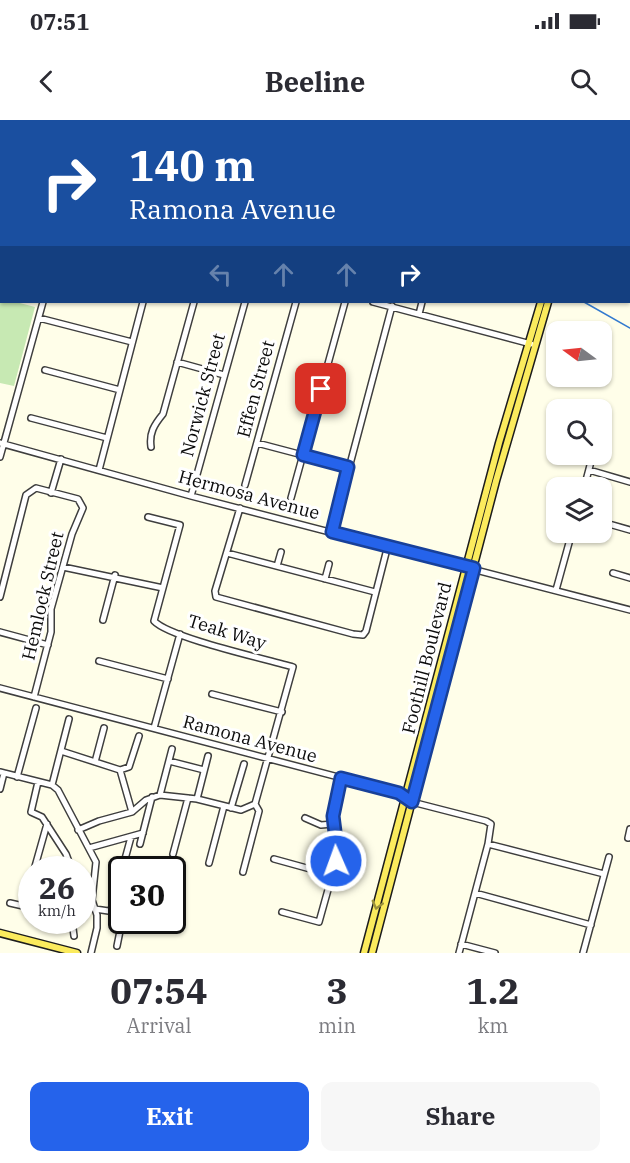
<!DOCTYPE html>
<html lang="en">
<head>
<meta charset="utf-8">
<style>
  body { margin:0; font-family:"IBM Plex Serif",serif; background:#f7f7f7; color:#2b2b33; height:100vh; display:flex; flex-direction:column; font-size:22px; white-space:nowrap }
  * { box-sizing:border-box; margin:0 }
  p { font-size:20px; color:#7c7c81 }
  .icon { flex:none; width:33px; height:33px; fill:none; stroke:currentColor; stroke-width:2; stroke-linecap:round; stroke-linejoin:round }
  .map { position:relative; height:833px; overflow:hidden }
  .drawer { display:flex; flex-direction:column; background:#fff; flex:1 }
  .drawer>* { flex:none }
  .hud { position:absolute; left:0px; top:0px; width:630px; height:183px; box-shadow:0 2px 4px #0004; background:#1a4fa0; color:#fff; overflow:hidden }
  .needle { width:39px; rotate:285deg }
  .fabs { position:absolute; left:546px; top:201px; display:grid; gap:12px }
  .fabs a { display:grid; place-items:center; width:66px; height:66px; border-radius:12px; background:#fff; box-shadow:0 2px 4px #0004; font-size:30px }
  .speed { position:absolute; left:18px; top:736px; display:flex; gap:12px; font-size:30px; font-weight:700; text-align:center }
  .speed>* { display:grid; place-content:center; width:78px; height:78px; border-radius:50%; background:#fff; box-shadow:0 2px 4px #0004; line-height:1 }
  .speed small { font-size:15px; font-weight:400 }
  .speed .limit { border:3px solid #111; border-radius:9px; background:#fff; color:#111 }
  .pin { position:absolute; display:grid; place-items:center; width:51px; height:51px; color:#fff; margin:-26px; border-radius:12px; box-shadow:0 3px 9px #0006 }
  .me { position:absolute; width:66px; margin:-33px; rotate:358deg; stroke-linejoin:round; filter:drop-shadow(0 0 4px #0008) }
  .turn { display:flex; align-items:center; gap:21px; height:126px; padding:0 30px; font-size:27px }
  .turn .icon { width:78px; height:78px; stroke-width:2.5 }
  .turn b { display:block; font-size:42px; line-height:51px }
  .lanes { display:flex; align-items:center; height:57px; padding:0 30px; background:#0003; justify-content:center; gap:30px; direction:ltr }
  .lanes .off { opacity:.35 }
  .eta { display:flex; justify-content:space-evenly; align-items:center; height:102px; text-align:center }
  .eta b { font-size:36px; font-weight:700; line-height:42px }
  .action { display:flex; gap:12px; margin-top:auto; padding:12px 30px }
  .action a { flex:1; height:69px; border-radius:12px; background:#2563eb; color:#fff; font-size:24px; font-weight:700; line-height:69px; text-align:center }
  .action a+a { background:#f7f7f7; color:#2b2b33 }
  .status { display:flex; justify-content:space-between; align-items:center; height:42px; padding:0 30px; background:#fff; direction:ltr }
  .status svg { height:16px; fill:currentColor }
  header { display:flex; justify-content:space-between; align-items:center; height:78px; padding:0 30px; background:#fff; font-size:27px; font-weight:700 }
  .map>svg:first-child { display:block }
  .green { fill:#c7e9b3 }
  .lines { fill:none; stroke-linecap:round; stroke-linejoin:round }
  .stream { stroke:#337acf; stroke-width:1.5 }
  .minor-casing { stroke:#3e3e3e; stroke-width:8 }
  .major-casing { stroke:#1c1c1c; stroke-width:9 }
  .minor { stroke:#fff; stroke-width:5 }
  .major { stroke:#fbeb5d; stroke-width:6 }
  .oneway { stroke:#9b913c }
  .route-casing { stroke:#184099; stroke-width:15 }
  .route { stroke:#2563eb; stroke-width:10 }
  .labels { text-anchor:middle; stroke-width:6; stroke-linejoin:round; paint-order:stroke }
  .street-label { font-size:18px; fill:#0b0b0b; stroke:#fff }
</style>
</head>
<body>
<div class="status"><b>07:51</b><svg viewBox="0 0 49 12"><path d="M0 12V9h3v3zM5 12V6h3v6zM10 12V3h3v9zM15 12V0h3v12zM26 1h20v11H26zM47 4h2v5h-2z"/></svg></div>
<header><svg class="icon" aria-label="back" viewBox="0 0 24 24"><path d="M15 5l-7 7 7 7"/></svg>Beeline<svg class="icon" aria-label="search" viewBox="0 0 24 24"><circle cx="10" cy="10" r="6"/><path d="M15 15l6 6"/></svg></header>
<div class="map">
<svg width="630" height="833" viewBox="0 0 630 833">
  <rect width="100%" height="100%" fill="#fffee9"/>
  <path class="green" d="M0,177L2,182H16L35,187L14,266L0,263Z"/>
  <g class="lines">
    <path class="stream" d="M305,0L306,2
      M584,182L630,208"/>
    <defs>
      <path id="minor" d="M45,0L51,2
        M89,2V0
        M0,50H2
        M373,182L531,224
        M419,194L422,182
        M39,198L132,222
        M177,242L224,255
        M45,250L120,270
        M31,298L107,318
        M0,323L191,376L630,490
        M257,323L348,347
        M151,327C149,313 154,305 163,294L194,182
        M0,337L43,182
        M99,350L143,182
        M589,350L630,362
        M245,365L296,182
        M584,368L593,334
        M51,373L61,339
        M191,376L245,182
        M291,378L345,182
        M240,388L215,471L216,477L353,514L363,515L366,511L388,425
        M148,397L180,405L154,501C170,518 266,539 293,547L255,684
        M602,402L630,410
        M332,412L392,186
        M227,433L375,472
        M277,446L281,432
        M63,447L163,468
        M613,453L630,458
        M325,459L329,444
        M556,470L572,412
        M0,477L26,375L36,368L78,379L83,388L72,414L51,489V512L34,577
        M103,500L115,455
        M0,512L48,525
        M99,541L168,559
        M0,568L399,673L412,682L486,701L491,704L488,724L459,833
        M212,574L282,592
        M154,608L180,514
        M61,631L120,650L132,692
        M169,641L204,650
        M95,642L104,608
        M120,650L129,647L139,616
        M0,652L52,665L58,670L96,742L92,780L97,795V808L91,833
        M17,657L36,588
        M38,662L31,692L42,697L66,734L72,750
        M52,665L69,599
        M0,669L4,653
        M160,675L172,629
        M197,679L208,636
        M231,688L244,644
        M305,698L321,705L333,704
        M78,710L99,701L132,692L146,680L160,675L197,679L241,690L255,684
        M628,718L630,709
        M140,724L152,677
        M488,724L604,754
        M89,728L143,713
        M173,734L188,678
        M274,739L332,755
        M209,743L224,686
        M34,750L47,704
        M122,750L131,717
        M243,752L259,691L255,684
        M475,773L591,805
        M82,780H92
        M10,783L32,788
        M25,786L32,761
        M95,789L122,793
        M111,790L122,750
        M282,792L319,802L336,741L337,728L333,696L341,658
        M72,801L74,816
        M461,824L495,833
        M117,826L122,801
        M583,833L609,737"/>
      <path id="major" d="M619,0L624,2
        M594,2L595,0
        M604,2V0
        M628,3H630
        M0,813L77,833
        M364,833L499,323L541,182
        M372,833L496,361L548,182"/>
    </defs>
    <use href="#minor" class="minor-casing"/>
    <use href="#major" class="major-casing"/>
    <use href="#minor" class="minor"/>
    <use href="#major" class="major"/>
  </g>
  <defs><path id="oneway-chevron" d="M-2-3.5L2.5 0L-2 3.5" fill="none" stroke-width="1.6" stroke-linecap="round" stroke-linejoin="round" transform="scale(1.5)"/></defs>
  <use class="oneway" href="#oneway-chevron" transform="translate(377 785) rotate(105)"/>
  <g class="lines">
    <defs>
      <path id="route" d="M321,269L303,335L348,347L332,412L474,448L412,682L399,673L341,658L333,696L337,728L336,741"/>
    </defs>
    <use href="#route" class="route-casing"/>
    <use href="#route" class="route"/>
  </g>
  <g class="labels">
    <g class="street-label">
      <text transform="translate(256 269) rotate(-75)" y="6">Effen Street</text>
      <text transform="translate(203 275) rotate(-75)" y="6">Norwick Street</text>
      <text transform="translate(249 375) rotate(15)" y="6">Hermosa Avenue</text>
      <text transform="translate(43 476) rotate(-77)" y="6">Hemlock Street</text>
      <text transform="translate(227 512) rotate(17)" y="6">Teak Way</text>
      <text transform="translate(427 538) rotate(-76)" y="6">Foothill Boulevard</text>
      <text transform="translate(250 619) rotate(15)" y="6">Ramona Avenue</text>
    </g>
  </g>
</svg>
<div class="fabs">
<a><svg class="needle" viewBox="-14 -14 28 28"><path d="M0-13l5 13h-10z" fill="#e53935"/><path d="M0 13l5-13h-10z" fill="#7c7c81"/></svg></a>
<a><svg class="icon" aria-label="search" viewBox="0 0 24 24"><circle cx="10" cy="10" r="6"/><path d="M15 15l6 6"/></svg></a>
<a><svg class="icon" aria-label="layers" viewBox="0 0 24 24"><path d="M12 4l9 5-9 5-9-5zM3 14l9 5 9-5"/></svg></a>
</div>
<div class="speed"><div>26<small>km/h</small></div><div class="limit">30</div></div>
<div class="pin" style="left:321px;top:269px;background:#d93025"><svg class="icon" aria-label="arrive" viewBox="0 0 24 24"><path d="M6 21V4h12l-3 4 3 4H6"/></svg></div>
<svg class="me" style="left:336px;top:741px" viewBox="-20 -20 40 40"><circle r="17" fill="#2563eb" stroke="#fff" stroke-width="3"/><path d="M0-11L8 9 0 5-8 9z" fill="#fff"/></svg>
<div class="hud">
<div class="turn"><svg class="icon" aria-label="right" viewBox="0 0 24 24"><path d="M7 20v-9h11M14 6l5 5-5 5"/></svg><div><b>140 m</b>Ramona Avenue</div></div>
<div class="lanes"><svg class="icon off" aria-label="left" viewBox="0 0 24 24"><path d="M17 20v-9H6M10 6l-5 5 5 5"/></svg><svg class="icon off" aria-label="ahead" viewBox="0 0 24 24"><path d="M12 20V5M6 11l6-6 6 6"/></svg><svg class="icon off" aria-label="ahead" viewBox="0 0 24 24"><path d="M12 20V5M6 11l6-6 6 6"/></svg><svg class="icon" aria-label="right" viewBox="0 0 24 24"><path d="M7 20v-9h11M14 6l5 5-5 5"/></svg></div>
</div>
</div>
<section class="drawer">
<div class="eta">
<div><b>07:54</b><p>Arrival</p></div>
<div><b>3</b><p>min</p></div>
<div><b>1.2</b><p>km</p></div>
</div>
<div class="action"><a>Exit</a><a>Share</a></div>
</section>
</body>
</html>
